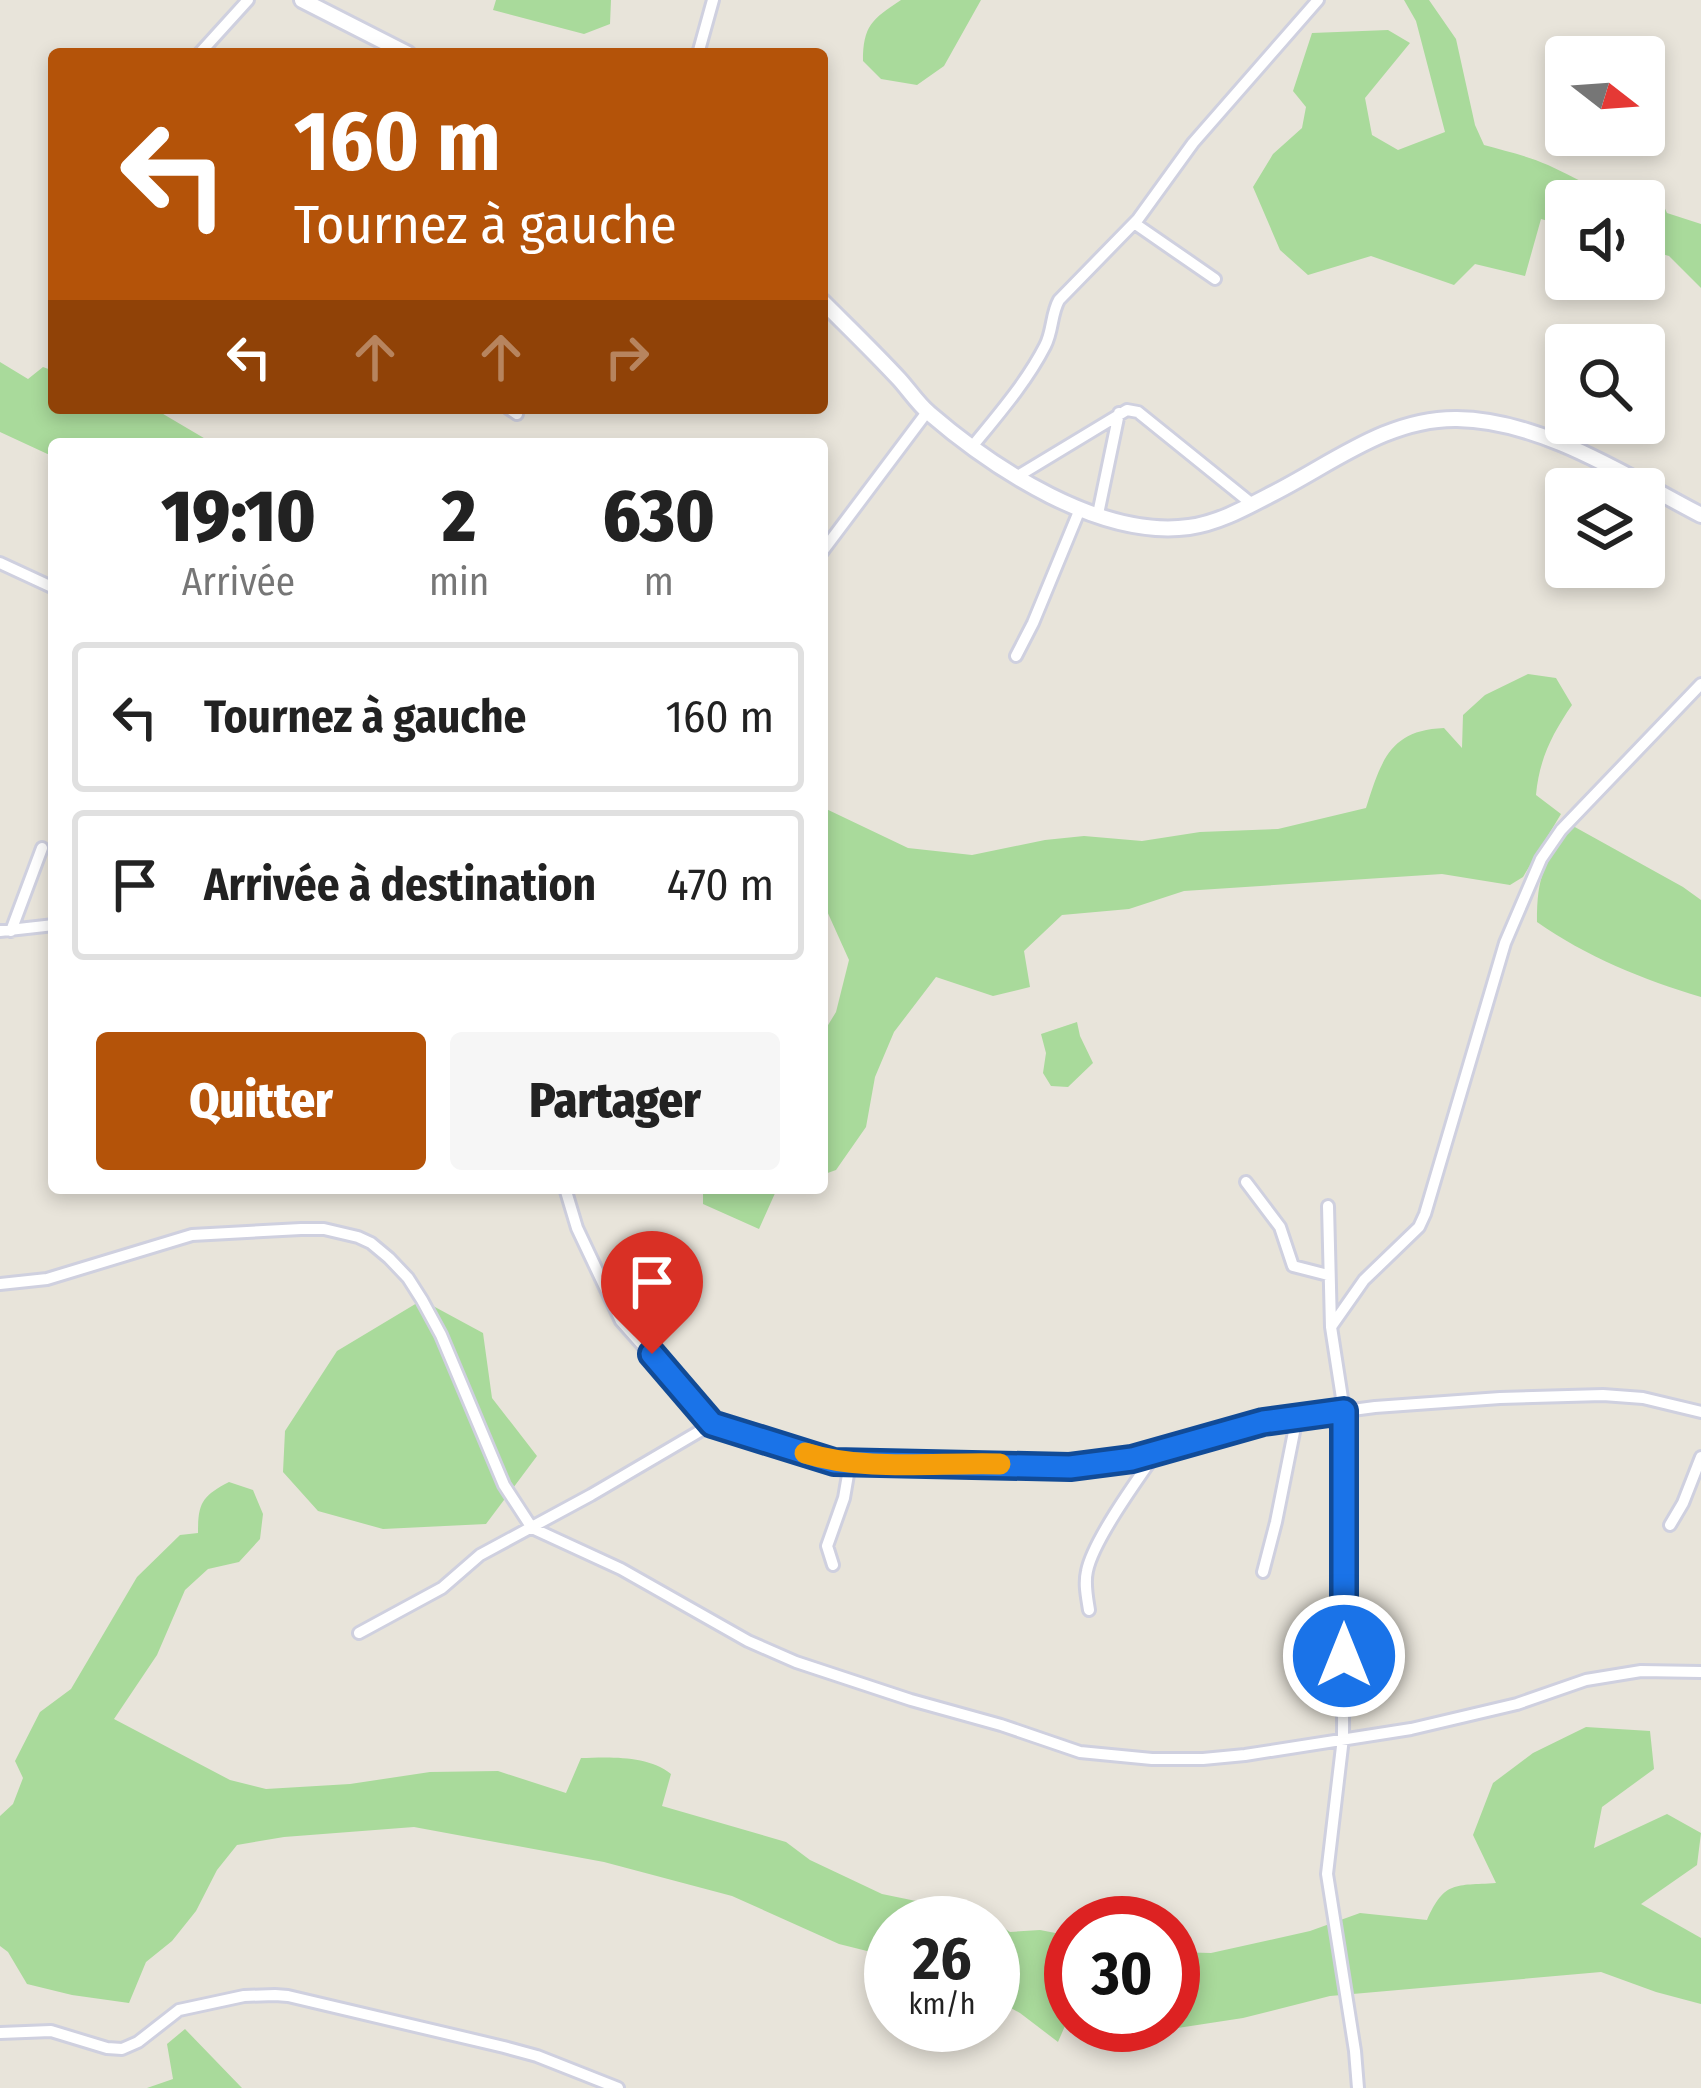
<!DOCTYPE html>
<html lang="fr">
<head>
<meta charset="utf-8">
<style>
  body { margin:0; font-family:"Fira Sans Condensed",sans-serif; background:#f6f6f6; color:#222; height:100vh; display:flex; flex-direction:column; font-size:45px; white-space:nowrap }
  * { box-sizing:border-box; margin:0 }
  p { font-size:39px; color:#767676 }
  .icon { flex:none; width:66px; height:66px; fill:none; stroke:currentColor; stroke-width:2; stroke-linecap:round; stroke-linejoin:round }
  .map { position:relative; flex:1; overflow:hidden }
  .details { position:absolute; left:48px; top:438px; width:780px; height:756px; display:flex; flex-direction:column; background:#fff; border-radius:12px; box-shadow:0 6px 18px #0003 }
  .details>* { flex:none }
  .guide { position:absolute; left:48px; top:48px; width:780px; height:366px; border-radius:12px; box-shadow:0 6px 18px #0003; background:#b45309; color:#fff; overflow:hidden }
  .needle { width:78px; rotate:107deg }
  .controls { position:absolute; left:1545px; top:36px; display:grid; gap:24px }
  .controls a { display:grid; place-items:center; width:120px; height:120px; border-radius:12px; background:#fff; box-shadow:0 6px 18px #0003; font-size:60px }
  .speed { position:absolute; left:864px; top:1896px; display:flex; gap:24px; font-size:60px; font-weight:700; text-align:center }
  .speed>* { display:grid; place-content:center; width:156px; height:156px; border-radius:50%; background:#fff; box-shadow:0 6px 18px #0003; line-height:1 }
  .speed small { font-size:30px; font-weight:400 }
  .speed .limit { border:18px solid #d22; background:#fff; color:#111 }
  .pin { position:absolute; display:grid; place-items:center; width:102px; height:102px; color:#fff; margin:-123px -51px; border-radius:50% 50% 50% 0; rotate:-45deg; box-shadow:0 0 12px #0007 }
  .pin .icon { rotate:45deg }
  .me { position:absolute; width:132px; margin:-66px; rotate:0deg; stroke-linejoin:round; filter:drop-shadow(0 0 9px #0008) }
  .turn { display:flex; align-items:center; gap:42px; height:252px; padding:0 48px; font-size:54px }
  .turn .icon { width:156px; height:156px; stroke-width:2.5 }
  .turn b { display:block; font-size:84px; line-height:102px }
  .lanes { display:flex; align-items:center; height:114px; padding:0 48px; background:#0003; justify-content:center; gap:60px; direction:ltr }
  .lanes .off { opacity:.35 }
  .eta { display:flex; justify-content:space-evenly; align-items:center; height:204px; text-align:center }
  .eta b { font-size:72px; font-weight:800; line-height:84px }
  .primary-button { display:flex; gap:24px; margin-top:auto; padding:24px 48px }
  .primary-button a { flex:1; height:138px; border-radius:12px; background:#b45309; color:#fff; font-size:48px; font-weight:800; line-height:138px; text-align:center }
  .primary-button a+a { background:#f6f6f6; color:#222 }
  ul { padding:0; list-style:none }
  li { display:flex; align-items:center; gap:36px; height:150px; margin:0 24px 18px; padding:0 24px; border:6px solid #e0e0e0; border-radius:12px }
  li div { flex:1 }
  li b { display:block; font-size:45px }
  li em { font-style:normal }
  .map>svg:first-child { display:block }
  .green { fill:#a9da9b }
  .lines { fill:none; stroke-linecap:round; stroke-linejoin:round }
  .minor-casing { stroke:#cfd0df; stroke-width:16 }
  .tertiary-casing { stroke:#cfd0df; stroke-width:20 }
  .minor { stroke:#fff; stroke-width:10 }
  .tertiary { stroke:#fff; stroke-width:14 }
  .route-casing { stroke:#114b97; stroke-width:30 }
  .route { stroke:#1a73e8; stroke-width:21 }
  .slow { stroke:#f59e0b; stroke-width:21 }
</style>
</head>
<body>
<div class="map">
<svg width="1701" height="2088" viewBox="0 0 1701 2088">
  <rect width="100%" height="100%" fill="#e8e4da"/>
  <path class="green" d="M496,0H611L610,24L584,34L493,10Z
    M901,0H981L944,66L917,85L881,79L863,61C863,26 872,19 901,0Z
    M1404,0H1429L1456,39L1475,125L1484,145C1505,151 1528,156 1548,165C1595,187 1602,198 1657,191L1667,213L1701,224V288L1669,256L1644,249V201H1566V226L1541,219L1525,276L1475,264L1454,285L1371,256L1308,275L1280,250L1253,187L1273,154L1302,128L1306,107L1293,91L1312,33L1388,30L1410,43L1365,98L1372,135L1398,150L1445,132L1416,21Z
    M0,362L28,379L43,367L54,371V408H153L214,444H54V457L0,432Z
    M1528,674L1556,678L1572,705C1552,734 1539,760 1536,795L1561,814L1523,877L1510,885L1442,874L1184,891L1129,909L1062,915L1024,951L1030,987L993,996L936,977L894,1032L875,1077L866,1127L836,1170L822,1175V1035L836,1012L849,960L822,900V807L908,848L972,855L1045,840L1084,836L1142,841L1200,832L1278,829L1366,808C1381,762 1389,730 1444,728L1462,748L1463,715L1485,695Z
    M1573,826L1683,887L1701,900V997C1644,980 1585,956 1537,922C1537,875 1544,862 1573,826Z
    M1077,1022L1080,1036L1093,1063L1068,1087L1051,1086L1043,1073L1046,1053L1041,1034Z
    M703,1188H783L776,1191L759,1229L703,1204Z
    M422,1300L483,1333L492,1398L537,1456L486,1524L383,1529L318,1511L283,1472L285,1431L337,1351Z
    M229,1482L253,1490L263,1514L260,1539L239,1562L208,1569L185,1590L157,1655L114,1719L230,1780L266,1789L350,1784L430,1772L498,1771L566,1793L581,1758C609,1757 648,1755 671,1774L662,1806L786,1842L810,1860L882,1894L984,1915L1010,1932L1040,1930L1071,1936V2012L1058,2042L1020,2013L993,1998V1923H891V1957L839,1944L732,1896L604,1862L414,1827L284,1837L237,1845L217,1870L196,1911L172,1941L146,1962L129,2003L72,1995L27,1984L8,1952L0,1946V1816L13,1804L23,1778L15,1761L40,1712L71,1689L137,1577L180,1535L198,1533C198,1503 202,1496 229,1482Z
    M1586,1727L1650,1731L1654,1769L1602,1807L1594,1848L1667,1814L1701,1833L1697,1865L1641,1904L1701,1938V2004L1656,1992L1601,1972L1330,1996L1243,2018L1145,2033L1144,2025H1173V1952L1211,1953L1310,1931L1360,1913L1427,1920C1445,1880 1455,1886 1496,1883L1473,1835L1493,1783L1533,1753Z
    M185,2029L242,2088H147L173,2079L167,2044Z"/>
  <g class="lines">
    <defs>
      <path id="minor" d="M199,54L248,0
        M698,54L713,0
        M1134,223L1215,279
        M508,408L517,414
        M971,448C997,416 1026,383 1045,346C1053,331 1051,314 1059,300L1138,219L1193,143L1318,0
        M1018,476L1127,410L1138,412L1252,504
        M1098,514L1119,413
        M822,552L927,412
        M0,563L54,588
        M1016,656L1033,623L1080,509
        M0,931L54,925
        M11,931L42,848
        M1246,1182L1280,1227L1293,1266L1328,1275
        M565,1188L577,1228L621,1321L712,1424L834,1462L1070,1467L1133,1459L1226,1430L1263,1422L1375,1407L1500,1398L1603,1395L1643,1398L1701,1412
        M1328,1206L1331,1327
        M0,1284L47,1279L192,1235L301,1229H324L358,1237L371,1243L389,1258L408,1278L422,1300L441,1335L504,1485L532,1528L621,1569L748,1641L796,1662L911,1700L1001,1725L1080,1752L1152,1759H1203L1245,1755L1411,1729L1517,1704L1586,1680L1641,1671L1701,1672
        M1670,1525L1683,1503L1701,1457
        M833,1565L827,1546L844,1498L850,1463
        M1263,1572L1276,1522L1297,1417
        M1089,1610C1087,1597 1084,1584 1087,1571C1093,1541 1137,1480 1156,1453
        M359,1633L442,1588L480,1555L591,1495L712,1424
        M0,2033L51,2031L107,2048L122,2049L138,2042L179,2010L244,1996L275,1995L288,1996L504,2047L537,2056L618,2088
        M1358,2088L1355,2051L1327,1874L1343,1738L1344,1411L1331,1327L1364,1280L1419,1227L1425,1214L1505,943L1541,859L1561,830L1701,684"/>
      <path id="tertiary" d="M302,0L408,54
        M822,301C848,327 874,352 899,379C909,390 918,404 929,413C994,469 1100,539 1189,527C1219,523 1247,507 1274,493C1333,463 1388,418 1457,419C1542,420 1628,477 1701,515"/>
    </defs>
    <use href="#minor" class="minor-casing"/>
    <use href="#tertiary" class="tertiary-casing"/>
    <use href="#minor" class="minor"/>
    <use href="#tertiary" class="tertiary"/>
  </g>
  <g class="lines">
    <defs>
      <path id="route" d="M652,1354L712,1424L834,1462L1070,1467L1132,1459L1263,1422L1344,1411V1656"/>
    </defs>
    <use href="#route" class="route-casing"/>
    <use href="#route" class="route"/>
    <path class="slow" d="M805,1453C865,1472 937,1462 1000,1464"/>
  </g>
</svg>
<div class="controls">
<a><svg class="needle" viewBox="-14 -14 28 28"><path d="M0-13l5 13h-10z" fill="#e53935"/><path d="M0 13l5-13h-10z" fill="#767676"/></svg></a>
<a><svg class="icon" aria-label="sound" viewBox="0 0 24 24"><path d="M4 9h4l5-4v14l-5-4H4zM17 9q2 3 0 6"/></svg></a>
<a><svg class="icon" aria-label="search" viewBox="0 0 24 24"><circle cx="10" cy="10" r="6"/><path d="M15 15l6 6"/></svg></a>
<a><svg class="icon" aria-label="layers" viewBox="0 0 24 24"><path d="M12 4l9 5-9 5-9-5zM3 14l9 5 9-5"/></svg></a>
</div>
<div class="speed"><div>26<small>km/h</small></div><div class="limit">30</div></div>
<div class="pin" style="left:652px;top:1354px;background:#d93025"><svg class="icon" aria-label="arrive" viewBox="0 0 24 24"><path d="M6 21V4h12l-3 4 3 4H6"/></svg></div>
<svg class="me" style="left:1344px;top:1656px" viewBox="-20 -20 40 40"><circle r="17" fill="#1a73e8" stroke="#fff" stroke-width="3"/><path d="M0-11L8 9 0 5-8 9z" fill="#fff"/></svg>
<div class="guide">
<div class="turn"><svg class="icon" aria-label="left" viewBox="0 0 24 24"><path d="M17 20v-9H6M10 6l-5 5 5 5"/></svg><div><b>160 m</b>Tournez à gauche</div></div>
<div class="lanes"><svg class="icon" aria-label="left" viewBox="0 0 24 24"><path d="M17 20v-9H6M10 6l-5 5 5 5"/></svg><svg class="icon off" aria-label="ahead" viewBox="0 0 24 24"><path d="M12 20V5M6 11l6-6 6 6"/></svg><svg class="icon off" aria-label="ahead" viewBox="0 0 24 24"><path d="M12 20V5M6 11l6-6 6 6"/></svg><svg class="icon off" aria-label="right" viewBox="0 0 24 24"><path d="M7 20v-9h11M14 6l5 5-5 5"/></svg></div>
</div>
<section class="details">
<div class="eta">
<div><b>19:10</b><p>Arrivée</p></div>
<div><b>2</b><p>min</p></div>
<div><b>630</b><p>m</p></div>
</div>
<ul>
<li><svg class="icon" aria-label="left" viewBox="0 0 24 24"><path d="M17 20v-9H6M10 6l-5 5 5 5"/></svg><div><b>Tournez à gauche</b></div><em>160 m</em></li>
<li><svg class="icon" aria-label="arrive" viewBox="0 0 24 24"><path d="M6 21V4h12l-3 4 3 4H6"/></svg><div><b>Arrivée à destination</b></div><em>470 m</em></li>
</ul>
<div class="primary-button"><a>Quitter</a><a>Partager</a></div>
</section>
</div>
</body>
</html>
